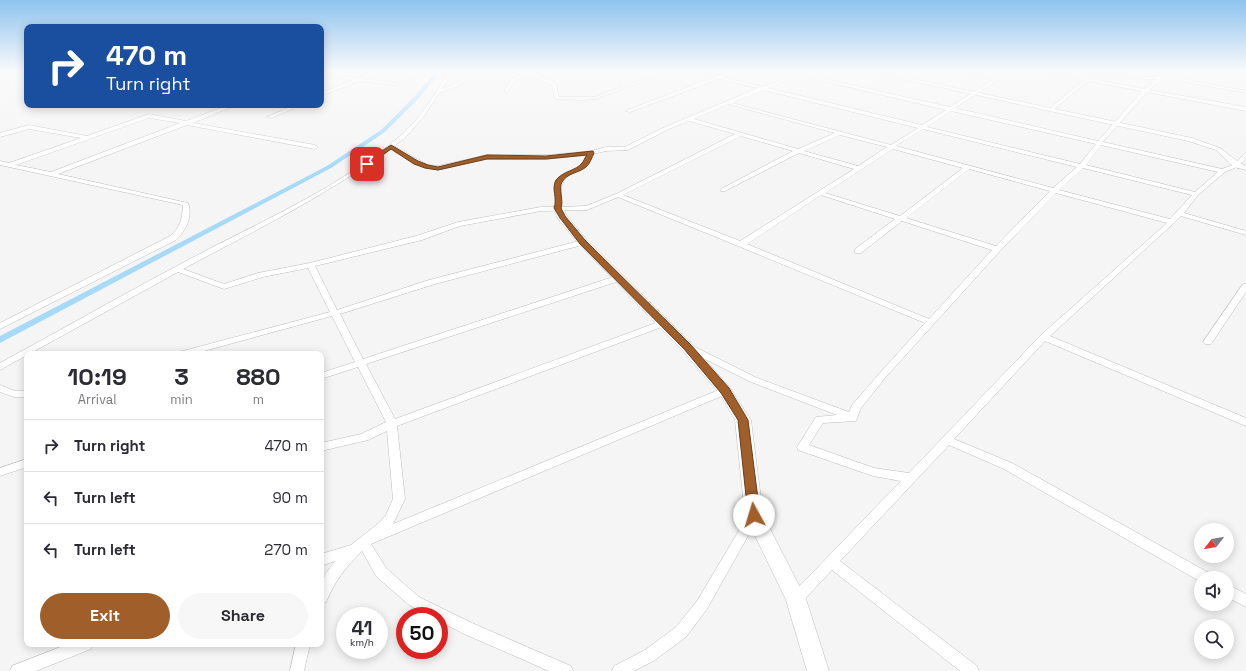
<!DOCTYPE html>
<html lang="en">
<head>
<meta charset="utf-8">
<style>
  body { margin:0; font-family:"Space Grotesk",sans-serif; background:#f7f7f7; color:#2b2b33; height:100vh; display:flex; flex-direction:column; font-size:15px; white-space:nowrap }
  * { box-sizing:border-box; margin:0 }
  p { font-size:13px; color:#7c7c81 }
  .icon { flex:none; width:22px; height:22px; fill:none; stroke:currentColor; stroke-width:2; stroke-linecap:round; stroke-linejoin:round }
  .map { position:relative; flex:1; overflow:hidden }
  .drawer { position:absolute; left:24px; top:351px; width:300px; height:296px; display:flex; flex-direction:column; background:#fff; border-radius:8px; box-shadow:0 2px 10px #0003 }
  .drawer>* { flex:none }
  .banner { position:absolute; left:24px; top:24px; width:300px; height:84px; border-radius:8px; box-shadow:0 2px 10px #0003; background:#1a4fa0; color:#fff; overflow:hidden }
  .needle { width:26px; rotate:239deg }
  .tools { position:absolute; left:1194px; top:523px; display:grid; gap:8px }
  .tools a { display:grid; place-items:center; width:40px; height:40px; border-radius:50%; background:#fff; box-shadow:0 2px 10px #0003; font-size:20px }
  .speed { position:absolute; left:336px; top:607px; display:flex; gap:8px; font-size:20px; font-weight:700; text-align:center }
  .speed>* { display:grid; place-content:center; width:52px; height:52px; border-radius:50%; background:#fff; box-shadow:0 2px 10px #0003; line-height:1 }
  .speed small { font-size:10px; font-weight:400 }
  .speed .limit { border:6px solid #d22; background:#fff; color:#111 }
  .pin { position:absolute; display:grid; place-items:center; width:34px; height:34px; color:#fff; margin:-17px; border-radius:8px; box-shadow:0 2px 6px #0006 }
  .me { position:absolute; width:44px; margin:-22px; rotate:354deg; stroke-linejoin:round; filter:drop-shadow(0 0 3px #0008) }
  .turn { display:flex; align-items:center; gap:14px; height:84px; padding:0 16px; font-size:18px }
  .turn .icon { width:52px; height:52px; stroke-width:2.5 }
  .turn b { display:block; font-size:28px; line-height:34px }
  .eta { display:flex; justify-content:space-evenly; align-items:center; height:68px; text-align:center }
  .eta b { font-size:24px; font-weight:700; line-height:28px }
  .action { display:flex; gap:8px; margin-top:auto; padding:8px 16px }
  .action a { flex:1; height:46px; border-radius:24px; background:#a05f2a; color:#fff; font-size:16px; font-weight:700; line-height:46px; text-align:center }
  .action a+a { background:#f7f7f7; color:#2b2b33 }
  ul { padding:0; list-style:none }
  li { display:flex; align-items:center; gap:12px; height:52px; padding:0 16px; border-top:1px solid #e1e1e2 }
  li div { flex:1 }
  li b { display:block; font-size:15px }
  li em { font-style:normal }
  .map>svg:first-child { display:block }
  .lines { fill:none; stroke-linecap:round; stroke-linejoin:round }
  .canal { fill:#a7daf7; fill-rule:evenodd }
  .minor-casing { stroke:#bebebf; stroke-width:1 }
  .tertiary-casing { stroke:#bebebf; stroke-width:1 }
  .secondary-casing { stroke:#bebebf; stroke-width:1 }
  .minor { fill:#fff; fill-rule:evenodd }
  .tertiary { fill:#fff; fill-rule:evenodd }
  .secondary { fill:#fff; fill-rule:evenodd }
  .route { fill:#a05f2a; stroke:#683e1b }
</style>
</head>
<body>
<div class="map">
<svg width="1246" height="671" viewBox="0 0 1246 671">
  <rect width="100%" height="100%" fill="#f5f5f6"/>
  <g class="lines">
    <path class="canal" d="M436,72H440L418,99L385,132L331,168L0,343V336L327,166L381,130L414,97Z"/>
    <defs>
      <path id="minor" d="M375,72H380L365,79L401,84L423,72H428L402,86L359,81L321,96V93L353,80L321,76V74L358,78Z
        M449,72H453L442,89L454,84L473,72H478L458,86L439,93L425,115L405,138L394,146L428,165L438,166L487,155H548L591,151L606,147H625L665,127L758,88L719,79L630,112L625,111L714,77L695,72C703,72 711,76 718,76C724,75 728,72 734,72L723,77L763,87L799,72H804L802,74L950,107L992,80L956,72H963L995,78L1005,72H1010L955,108L1098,141L1142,91L1088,81L1052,111L1049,109L1050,108L1084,80L1045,72L1088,78L1145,89L1157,79H1143L1087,74L1089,73L1143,77L1161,76L1166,72H1170L1166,76L1246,91V93L1163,78L1149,90L1246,107V111L1147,92L1103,142L1222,169L1235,164L1246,152V158L1239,166L1225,172L1198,195L1184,213L1246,231V235L1181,216L1174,223L1050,336L1246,418V426L1045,341L954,439L1012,463L1211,574L1213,578H1201V582L1004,469L949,445L840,561L977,666L979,671H960L832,570L801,603L796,605L791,603L789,599L791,595L901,481L873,476L798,450L797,447L816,417L837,415L751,382L687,350L685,348L690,345L693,346L757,378L849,412L852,405L879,374L925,323L738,246L618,197L587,210L541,211L460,226L422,240L315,266L337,310L429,280L583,240L587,242L586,244L435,284L340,314L363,359L616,276H622L623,278L622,280L366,364L395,419L661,321L664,320L668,323L667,325L397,426L405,499L393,524L721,389H729L730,391L729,393L371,544L386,568L419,597L472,623L571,666L573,671H549L462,633L439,621V616H430L409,605L376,576L362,551C344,569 336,580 326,602L321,604C321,580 321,580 335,561L321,566V554L351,545L380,522L386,515L393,499L387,431L368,440L321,451V443L361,434L386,422L358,367L321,379V373L355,362L332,316L193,354H177L179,352L330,312L308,268L263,277L224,289L178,272L0,370V363C68,326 136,287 205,251C271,217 342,185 400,136C421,119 434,94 449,72ZM798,75L946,110L922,125L768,88ZM763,90L918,128L891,145L732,103ZM728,104L835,133L798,149L694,119ZM951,111L1096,144L1080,164L927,127ZM689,121L735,134L616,194L586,206L561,207V188L564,180L568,175L585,168L593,154L606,151L628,150L669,129ZM923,129L1077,167L1053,188L896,146ZM840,135L887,147L858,166L804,151ZM741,136L793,151L721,189V191H725L799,153L854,169L740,241L623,195ZM1101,145L1218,172L1195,192L1086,165ZM390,149L425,168L438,170L487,159H548L587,155L581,166L564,173L558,179L554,188L555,207H541L458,222L416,236L310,263L258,273L224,284L183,269C254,231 326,196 390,149ZM893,149L963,168L900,216L825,193ZM1083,168L1192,195L1170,219L1059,190ZM969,169L1050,191L996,246L906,218ZM1056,193L1167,223L1041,335L909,473L874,468L809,445L823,423L856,421L861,408L885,378L1000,251ZM821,195L895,219L855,249V253H861L902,221L992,250L929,319L747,244Z
        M522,72H529L556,83L559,97H594L662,72H668L595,99L582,100L555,99L552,85L527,75L515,81L508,92H504L511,79L523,73Z
        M229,105H236L193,123L315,145L318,147L315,149L187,125L58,174L188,203C193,217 186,230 176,240L0,329V323L170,236C181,227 182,219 183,205L0,165V161L9,163L81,138L29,129L0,137V133L29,125L87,136L149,114L186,121ZM149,118L180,123L51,172L16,165Z
        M295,105H301L272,118L267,117Z
        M1243,284H1246V292L1211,344H1205L1203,342Z
        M0,385L15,391H27V397H14L0,392Z
        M27,459V467L0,476V468Z
        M754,510L758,512L760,515L758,518L707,609L686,637L655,660L634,671H612L614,666L645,650L676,627L697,601L750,512Z
        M1227,584L1246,594V607L1227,597Z
        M68,644H93L91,649L36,671H10L12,666Z
        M296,644H310L304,671H290Z"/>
      <path id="tertiary" d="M870,72H880L1192,138L1220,148L1240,163L1246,166V170L1234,167L1216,150L1188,141Z"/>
      <path id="secondary" d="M558,204L561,205L567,216L587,240L692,344L730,388L751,420L763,515L806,599L829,671H807L786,600L745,515L735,420L720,394L682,350L579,244L558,219L553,207Z"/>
    </defs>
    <use href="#minor" class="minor-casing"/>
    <use href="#tertiary" class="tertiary-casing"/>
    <use href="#secondary" class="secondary-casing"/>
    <use href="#minor" class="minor"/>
    <use href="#tertiary" class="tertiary"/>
    <use href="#secondary" class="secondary"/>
  </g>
  <linearGradient id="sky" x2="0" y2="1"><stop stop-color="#8ec3ee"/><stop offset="0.43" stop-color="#fafafb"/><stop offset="1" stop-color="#fafafb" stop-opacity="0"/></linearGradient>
  <rect width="1246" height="166" fill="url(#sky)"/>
  <path class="route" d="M391,145L418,161L428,165L438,167L487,155L546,156L593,151L594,153C592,157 590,164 586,167C579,173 567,173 562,182C558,189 564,200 561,208L565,216L585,240L691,345L729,388L748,420L760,515L758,519L754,520L750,519L748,515L738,420L721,393L684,349L580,244L560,218L554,208C558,199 551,188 556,180C563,171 576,171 582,163C584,161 585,157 587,155L546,159H487L438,170L425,168L414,164L391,149L369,165H365V162Z"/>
</svg>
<div class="tools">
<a><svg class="needle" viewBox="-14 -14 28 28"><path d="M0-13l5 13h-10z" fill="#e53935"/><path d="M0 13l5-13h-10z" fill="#7c7c81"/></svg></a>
<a><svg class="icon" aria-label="sound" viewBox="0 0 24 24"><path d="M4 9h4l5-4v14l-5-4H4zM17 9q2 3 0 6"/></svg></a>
<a><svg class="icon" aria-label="search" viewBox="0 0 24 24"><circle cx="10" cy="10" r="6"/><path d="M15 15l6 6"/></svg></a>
</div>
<div class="speed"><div>41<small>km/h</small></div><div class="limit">50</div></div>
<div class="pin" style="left:367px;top:164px;background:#d93025"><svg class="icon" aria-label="arrive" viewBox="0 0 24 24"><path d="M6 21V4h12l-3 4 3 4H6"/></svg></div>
<svg class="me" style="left:754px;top:515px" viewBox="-20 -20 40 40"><circle r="19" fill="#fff"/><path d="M0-13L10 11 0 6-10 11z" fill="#a05f2a"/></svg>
<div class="banner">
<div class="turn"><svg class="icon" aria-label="right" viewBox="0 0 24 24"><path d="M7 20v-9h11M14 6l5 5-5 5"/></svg><div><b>470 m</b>Turn right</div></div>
</div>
<section class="drawer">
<div class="eta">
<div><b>10:19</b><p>Arrival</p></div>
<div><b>3</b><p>min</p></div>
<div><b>880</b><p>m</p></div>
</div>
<ul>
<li><svg class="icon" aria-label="right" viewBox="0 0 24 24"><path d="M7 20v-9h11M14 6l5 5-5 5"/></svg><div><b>Turn right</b></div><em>470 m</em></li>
<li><svg class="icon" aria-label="left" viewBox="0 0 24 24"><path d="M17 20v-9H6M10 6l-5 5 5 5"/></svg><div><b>Turn left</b></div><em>90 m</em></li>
<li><svg class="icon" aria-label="left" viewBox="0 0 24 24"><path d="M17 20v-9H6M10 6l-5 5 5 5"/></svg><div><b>Turn left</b></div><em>270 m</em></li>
</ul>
<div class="action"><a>Exit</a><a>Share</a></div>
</section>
</div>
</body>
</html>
